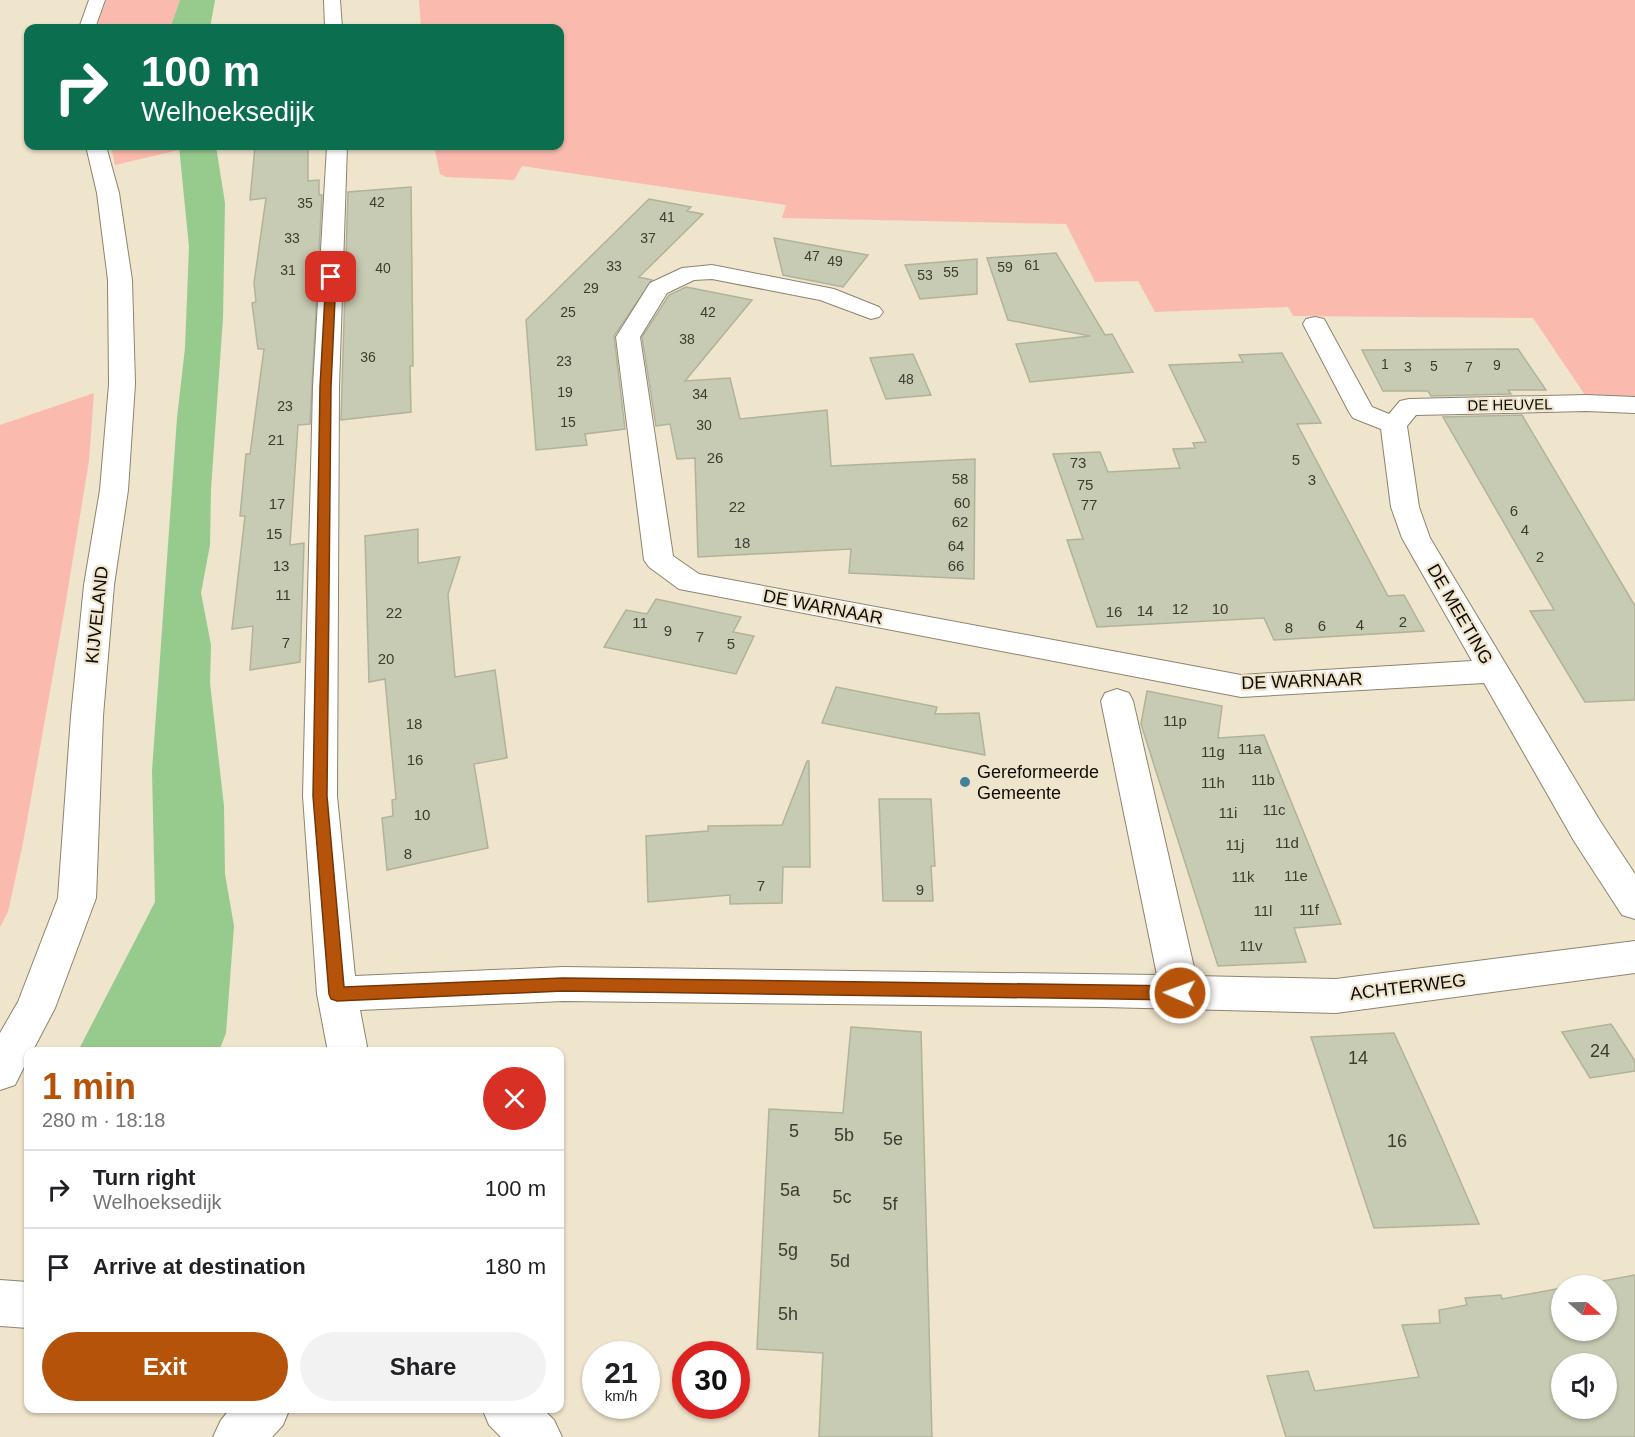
<!DOCTYPE html>
<html lang="en">
<head>
<meta charset="utf-8">
<style>
  body { margin:0; font-family:Arial,sans-serif; background:#f2f2f2; color:#202124; height:100vh; display:flex; flex-direction:column; font-size:22px; white-space:nowrap }
  * { box-sizing:border-box; margin:0 }
  p { font-size:20px; color:#757577 }
  .icon { flex:none; width:33px; height:33px; fill:none; stroke:currentColor; stroke-width:2; stroke-linecap:round; stroke-linejoin:round }
  .map { position:relative; flex:1; overflow:hidden }
  .sheet { position:absolute; left:24px; top:1047px; width:540px; height:366px; display:flex; flex-direction:column; background:#fff; border-radius:12px; box-shadow:0 2px 4px #0004 }
  .sheet>* { flex:none }
  .banner { position:absolute; left:24px; top:24px; width:540px; height:126px; border-radius:12px; box-shadow:0 2px 4px #0004; background:#0b6e4f; color:#fff; overflow:hidden }
  .needle { width:39px; rotate:110deg }
  .buttons { position:absolute; left:1551px; top:1275px; display:grid; gap:12px }
  .buttons a { display:grid; place-items:center; width:66px; height:66px; border-radius:50%; background:#fff; box-shadow:0 2px 4px #0004; font-size:30px }
  .speed { position:absolute; left:582px; top:1341px; display:flex; gap:12px; font-size:30px; font-weight:700; text-align:center }
  .speed>* { display:grid; place-content:center; width:78px; height:78px; border-radius:50%; background:#fff; box-shadow:0 2px 4px #0004; line-height:1 }
  .speed small { font-size:15px; font-weight:400 }
  .speed .limit { border:9px solid #d22; background:#fff; color:#111 }
  .pin { position:absolute; display:grid; place-items:center; width:51px; height:51px; color:#fff; margin:-26px; border-radius:12px; box-shadow:0 3px 9px #0006 }
  .me { position:absolute; width:66px; margin:-33px; rotate:272deg; stroke-linejoin:round; filter:drop-shadow(0 0 4px #0008) }
  .turn { display:flex; align-items:center; gap:21px; height:126px; padding:0 18px; font-size:27px }
  .turn .icon { width:78px; height:78px; stroke-width:2.5 }
  .turn b { display:block; font-size:42px; line-height:51px }
  .round { display:grid; place-items:center; flex:none; width:63px; height:63px; border-radius:32px; background:#f2f2f2 }
  .head { display:flex; align-items:center; justify-content:space-between; height:102px; padding:0 18px }
  h1 { font-size:36px; font-weight:700; line-height:45px; color:#b45309 }
  .action { display:flex; gap:12px; margin-top:auto; padding:12px 18px }
  .action a { flex:1; height:69px; border-radius:36px; background:#b45309; color:#fff; font-size:24px; font-weight:700; line-height:69px; text-align:center }
  .action a+a { background:#f2f2f2; color:#202124 }
  ul { padding:0; list-style:none }
  li { display:flex; align-items:center; gap:18px; height:78px; padding:0 18px; border-top:2px solid #e0e0e0 }
  li div { flex:1 }
  li b { display:block; font-size:22px }
  li em { font-style:normal }
  .map>svg:first-child { display:block }
  .green { fill:#fabbae }
  .water { fill:#97ca8d }
  .building { fill:#c8cbb3; stroke:#b0b39b; stroke-width:1.5; fill-rule:evenodd }
  .lines { fill:none; stroke-linecap:round; stroke-linejoin:round }
  .street-casing { stroke:#8e846e; stroke-width:2 }
  .street { fill:#fff; fill-rule:evenodd }
  .route { fill:#b45309; stroke:#753606; stroke-width:1.5 }
  .poi-dot { fill:#438296; stroke:#efe4cc; stroke-width:2 }
  .labels { text-anchor:middle; stroke-width:4.5; stroke-linejoin:round; paint-order:stroke }
  .far-number-label { font-size:14px; fill:#3e3c30 }
  .far-street-label { font-size:15px; fill:#100c05; stroke:#efe4cc }
  .number-label { font-size:15px; fill:#3e3c30 }
  .street-label { font-size:18px; fill:#100c05; stroke:#efe4cc }
  .poi-label { font-size:18px; fill:#100c05; stroke:#efe4cc; text-anchor:start }
  .near-number-label { font-size:18px; fill:#3e3c30 }
</style>
</head>
<body>
<div class="map">
<svg width="1635" height="1437" viewBox="0 0 1635 1437">
  <rect width="100%" height="100%" fill="#efe4cc"/>
  <path class="green" d="M106,0H180L170,28H96Z
    M419,0H1635V398L1585,395L1533,318L1293,316L1288,307L1155,312L1138,281L1095,282L1066,224L782,218L786,205L522,166L514,180L446,177L440,174L434,146H560V28H421Z
    M111,146H179V150L115,165Z
    M94,393L89,461L65,607L23,843L8,912L0,927V425Z"/>
  <path class="water" d="M180,0H215L210,28H170Z
    M179,146H216L225,203L223,318L211,489L210,545L201,593L211,645L210,683L224,806L225,874L234,926L226,1033L219,1051H78L155,902L152,771L177,418L185,348L189,247Z"/>
  <path class="building" d="M255,146H308V181L319,180V195H322L310,424L298,425L290,545L304,543L300,662L250,670L253,626L232,629L245,516H240L246,454H250L264,349H258L252,303L256,302L254,283L266,198L250,200Z
    M411,187L413,366H410L411,412L341,420L348,192Z
    M649,199L691,207L687,211L703,214L639,277L652,280L614,336L625,429L585,434L587,445L536,450L526,320Z
    M774,238L834,249L868,255L843,287L783,275Z
    M1056,253L1105,335L1112,334L1133,372L1030,382L1016,344L1090,336L1008,320L987,258Z
    M977,259V294L920,299L905,265Z
    M686,287L752,300L685,381L730,378L740,419L827,410L831,466L975,459L974,579L849,573L851,549L698,557L695,458L677,459L670,424L656,426L642,337L669,295Z
    M1518,349L1546,390H1508L1511,394L1431,396L1428,391H1383L1362,350Z
    M1282,353L1321,423L1297,424L1388,596L1404,595L1424,631L1274,640L1264,618L1097,627L1067,540L1083,539L1053,454L1100,452L1108,472L1180,468L1173,449L1195,448L1193,443L1206,442L1169,365L1243,362L1239,355Z
    M913,354L931,395L886,399L870,358Z
    M1522,415L1635,606V700L1585,702L1530,611L1554,610L1443,417Z
    M418,529V563L460,557L448,594L455,677L495,670L507,758L474,764L488,848L387,870L382,818L393,816L392,800L396,799L385,679L369,682L365,536Z
    M656,599L741,617L733,632L754,636L736,674L604,647L626,610L647,614Z
    M836,687L937,707L935,714L979,713L985,755L822,723Z
    M1147,691L1222,706L1218,738L1264,735L1341,924L1294,928L1306,962L1218,966L1141,724Z
    M807,761H809L810,867H783L782,903L730,904V895L648,902L646,836L708,831V826L782,825Z
    M879,799H931L935,866H931L933,901H883Z
    M1611,1024L1635,1061V1071L1590,1078L1562,1032Z
    M851,1027L921,1032L932,1437H819L823,1353L757,1349L769,1109L843,1113Z
    M1394,1033L1435,1123L1479,1224L1374,1228L1311,1037Z
    M1635,1275V1437H1286L1267,1376L1308,1371L1315,1391L1419,1377L1402,1325L1440,1323L1439,1310L1467,1305L1465,1298L1501,1295L1502,1299L1562,1288V1330H1606V1286H1576ZM1562,1364H1606V1408H1562Z"/>
  <g class="lines">
    <defs>
      <path id="street" d="M89,0H105L95,28H79Z
        M324,0H340L342,28H325Z
        M86,146H106L119,193L132,280L135,384L128,490L114,585L103,716L96,898L55,1008L32,1052H28V1059L15,1085L0,1090V1033L18,1002L58,898L71,716L84,585L100,490L109,384L108,280L97,193Z
        M327,146H347L339,387L337,796L355,976L563,967L1157,975L1101,701L1105,693L1117,689L1129,693L1133,701L1196,976L1336,979L1635,941V973L1336,1013L1104,1007L563,1001L360,1010L368,1052H328L317,994L303,796L313,387Z
        M712,265L834,289L879,307L883,312L879,317L871,319L820,300L712,279L694,280L667,293L640,337L673,556L699,574L1241,675L1472,661L1402,538L1391,507L1381,429L1353,418L1349,412L1303,324L1306,319L1315,317L1324,319L1372,407L1389,414L1400,401L1409,399L1586,395L1635,397V413L1586,411L1416,415L1407,426L1419,507L1430,538L1600,821L1635,874V919L1622,915L1574,841L1484,683L1241,697L679,589L649,567L644,560L616,337L650,283L682,268Z
        M0,1280L28,1282V1328L0,1326Z
        M231,1408H290L283,1425L272,1437H213L221,1420Z
        M482,1408H542L554,1420L562,1437H501L489,1425Z"/>
    </defs>
    <use href="#street" class="street-casing"/>
    <use href="#street" class="street"/>
  </g>
  <path class="route" d="M331,274L336,277L331,387L327,796L344,987L563,978L1180,986L1185,988L1188,993L1185,998L1180,1000L563,991L337,1001L331,999L329,994L313,796L320,387L326,277Z"/>
  <circle class="poi-dot" cx="965" cy="782" r="6"/>
  <g class="labels">
    <g class="far-number-label">
      <text x="377" y="207">42</text>
      <text x="305" y="208">35</text>
      <text x="667" y="222">41</text>
      <text x="292" y="243">33</text>
      <text x="648" y="243">37</text>
      <text x="812" y="261">47</text>
      <text x="835" y="266">49</text>
      <text x="1032" y="270">61</text>
      <text x="614" y="271">33</text>
      <text x="1005" y="272">59</text>
      <text x="383" y="273">40</text>
      <text x="288" y="275">31</text>
      <text x="951" y="277">55</text>
      <text x="925" y="280">53</text>
      <text x="591" y="293">29</text>
      <text x="568" y="317">25</text>
      <text x="708" y="317">42</text>
      <text x="687" y="344">38</text>
      <text x="368" y="362">36</text>
      <text x="564" y="366">23</text>
      <text x="1385" y="369">1</text>
      <text x="1497" y="370">9</text>
      <text x="1434" y="371">5</text>
      <text x="1408" y="372">3</text>
      <text x="1469" y="372">7</text>
      <text x="906" y="384">48</text>
      <text x="565" y="397">19</text>
      <text x="700" y="399">34</text>
      <text x="285" y="411">23</text>
      <text x="568" y="427">15</text>
      <text x="704" y="430">30</text>
    </g>
    <g class="far-street-label">
      <text transform="translate(1510 405) rotate(-1)" y="5">DE HEUVEL</text>
    </g>
    <g class="number-label">
      <text x="276" y="445">21</text>
      <text x="715" y="463">26</text>
      <text x="1296" y="465">5</text>
      <text x="1078" y="468">73</text>
      <text x="960" y="484">58</text>
      <text x="1312" y="485">3</text>
      <text x="1085" y="490">75</text>
      <text x="962" y="508">60</text>
      <text x="277" y="509">17</text>
      <text x="1089" y="510">77</text>
      <text x="737" y="512">22</text>
      <text x="1514" y="516">6</text>
      <text x="960" y="527">62</text>
      <text x="1525" y="535">4</text>
      <text x="274" y="539">15</text>
      <text x="742" y="548">18</text>
      <text x="956" y="551">64</text>
      <text x="1540" y="562">2</text>
      <text x="281" y="571">13</text>
      <text x="956" y="571">66</text>
      <text x="283" y="600">11</text>
      <text x="1180" y="614">12</text>
      <text x="1220" y="614">10</text>
      <text x="1145" y="616">14</text>
      <text x="1114" y="617">16</text>
      <text x="394" y="618">22</text>
      <text x="1403" y="627">2</text>
      <text x="640" y="628">11</text>
      <text x="1360" y="630">4</text>
      <text x="1322" y="631">6</text>
      <text x="1289" y="633">8</text>
      <text x="668" y="636">9</text>
      <text x="700" y="642">7</text>
      <text x="286" y="648">7</text>
      <text x="731" y="649">5</text>
      <text x="386" y="664">20</text>
      <text x="1175" y="726">11p</text>
      <text x="414" y="729">18</text>
      <text x="1250" y="754">11a</text>
      <text x="1213" y="757">11g</text>
      <text x="415" y="765">16</text>
      <text x="1263" y="785">11b</text>
      <text x="1213" y="788">11h</text>
      <text x="1274" y="815">11c</text>
      <text x="1228" y="818">11i</text>
      <text x="422" y="820">10</text>
      <text x="1287" y="848">11d</text>
      <text x="1235" y="850">11j</text>
      <text x="408" y="859">8</text>
      <text x="1296" y="881">11e</text>
      <text x="1243" y="882">11k</text>
      <text x="761" y="891">7</text>
      <text x="920" y="895">9</text>
      <text x="1309" y="915">11f</text>
      <text x="1263" y="916">11l</text>
      <text x="1251" y="951">11v</text>
    </g>
    <g class="street-label">
      <text transform="translate(823 607) rotate(11)" y="6">DE WARNAAR</text>
      <text transform="translate(1460 614) rotate(60)" y="6">DE MEETING</text>
      <text transform="translate(97 615) rotate(-84)" y="6">KIJVELAND</text>
      <text transform="translate(1302 681) rotate(-2)" y="6">DE WARNAAR</text>
      <text transform="translate(1408 987) rotate(-7)" y="6">ACHTERWEG</text>
    </g>
    <g class="poi-label">
      <text x="977" y="778">Gereformeerde<tspan x="977" dy="21">Gemeente</tspan></text>
    </g>
    <g class="near-number-label">
      <text x="1600" y="1057">24</text>
      <text x="1358" y="1064">14</text>
      <text x="794" y="1137">5</text>
      <text x="844" y="1141">5b</text>
      <text x="893" y="1145">5e</text>
      <text x="1397" y="1147">16</text>
      <text x="790" y="1196">5a</text>
      <text x="842" y="1203">5c</text>
      <text x="890" y="1210">5f</text>
      <text x="788" y="1256">5g</text>
      <text x="840" y="1267">5d</text>
      <text x="788" y="1320">5h</text>
    </g>
  </g>
</svg>
<div class="buttons">
<a><svg class="needle" viewBox="-14 -14 28 28"><path d="M0-13l5 13h-10z" fill="#e53935"/><path d="M0 13l5-13h-10z" fill="#757577"/></svg></a>
<a><svg class="icon" aria-label="sound" viewBox="0 0 24 24"><path d="M4 9h4l5-4v14l-5-4H4zM17 9q2 3 0 6"/></svg></a>
</div>
<div class="speed"><div>21<small>km/h</small></div><div class="limit">30</div></div>
<div class="pin" style="left:331px;top:277px;background:#d93025"><svg class="icon" aria-label="arrive" viewBox="0 0 24 24"><path d="M6 21V4h12l-3 4 3 4H6"/></svg></div>
<svg class="me" style="left:1180px;top:993px" viewBox="-20 -20 40 40"><circle r="17" fill="#b45309" stroke="#fff" stroke-width="3"/><path d="M0-11L8 9 0 5-8 9z" fill="#fff"/></svg>
<div class="banner">
<div class="turn"><svg class="icon" aria-label="right" viewBox="0 0 24 24"><path d="M7 20v-9h11M14 6l5 5-5 5"/></svg><div><b>100 m</b>Welhoeksedijk</div></div>
</div>
<section class="sheet">
<div class="head"><div><h1>1 min</h1><p>280 m · 18:18</p></div><a class="round" style="background:#d93025;color:#fff"><svg class="icon" aria-label="close" viewBox="0 0 24 24"><path d="M6 6l12 12M18 6L6 18"/></svg></a></div>
<ul>
<li><svg class="icon" aria-label="right" viewBox="0 0 24 24"><path d="M7 20v-9h11M14 6l5 5-5 5"/></svg><div><b>Turn right</b><p>Welhoeksedijk</p></div><em>100 m</em></li>
<li><svg class="icon" aria-label="arrive" viewBox="0 0 24 24"><path d="M6 21V4h12l-3 4 3 4H6"/></svg><div><b>Arrive at destination</b></div><em>180 m</em></li>
</ul>
<div class="action"><a>Exit</a><a>Share</a></div>
</section>
</div>
</body>
</html>
